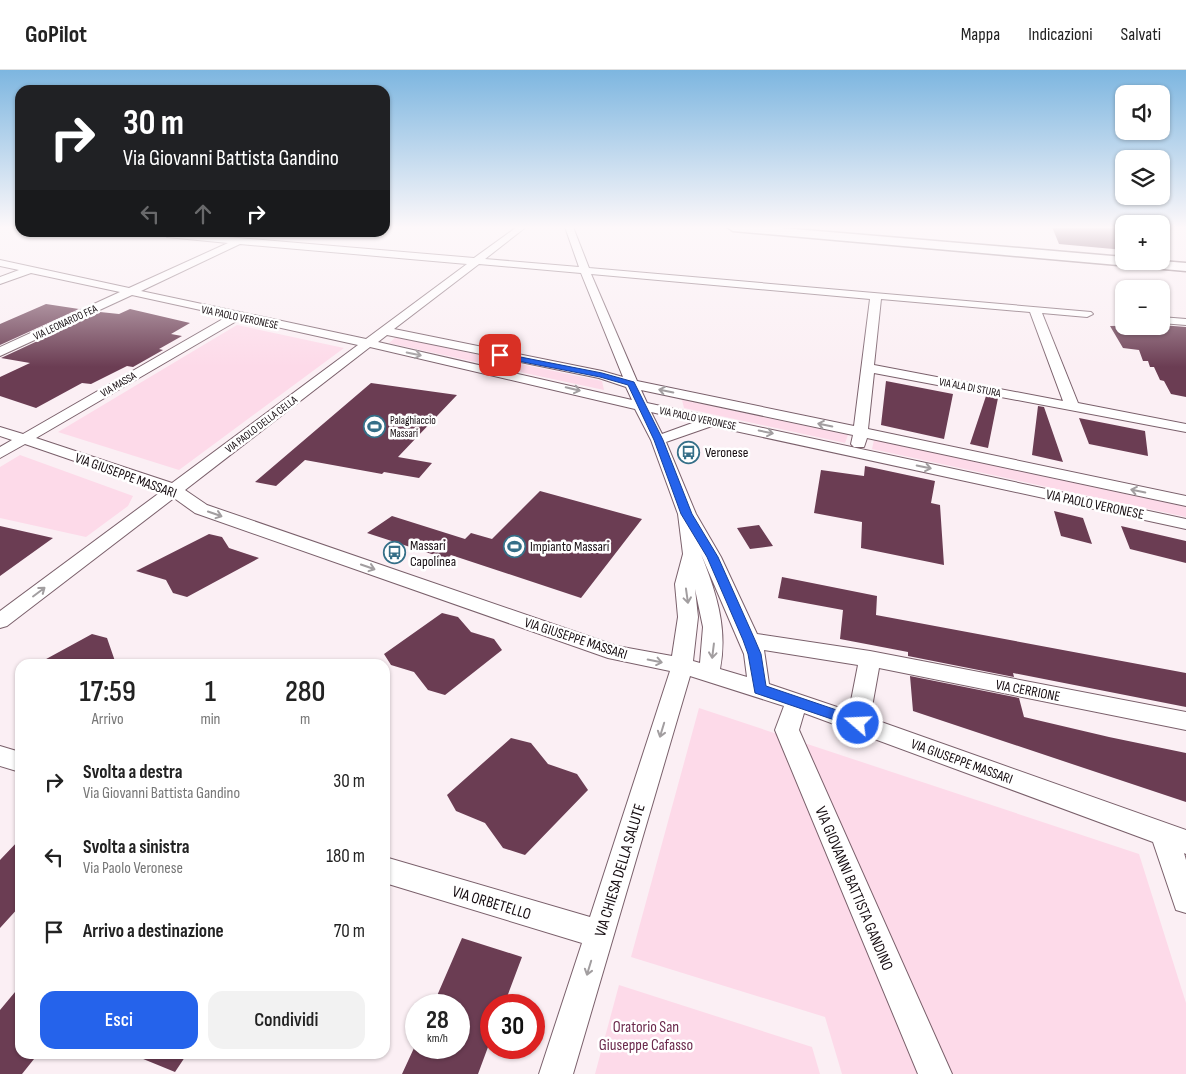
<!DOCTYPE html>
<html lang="it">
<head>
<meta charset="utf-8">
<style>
  body { margin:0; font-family:"Sofia Sans Condensed",sans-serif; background:#f2f2f2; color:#222; height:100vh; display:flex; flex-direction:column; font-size:19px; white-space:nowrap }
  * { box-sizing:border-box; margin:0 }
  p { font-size:16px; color:#767676 }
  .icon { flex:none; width:28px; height:28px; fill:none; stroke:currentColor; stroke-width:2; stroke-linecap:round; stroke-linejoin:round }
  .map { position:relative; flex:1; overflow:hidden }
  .drawer { position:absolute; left:15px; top:589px; width:375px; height:400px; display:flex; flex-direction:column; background:#fff; border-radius:15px; box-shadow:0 1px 4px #0004 }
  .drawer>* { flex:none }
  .banner { position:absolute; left:15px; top:15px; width:375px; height:152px; border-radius:15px; box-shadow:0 1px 4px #0004; background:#202124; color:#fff; overflow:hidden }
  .controls { position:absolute; left:1115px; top:15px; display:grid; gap:10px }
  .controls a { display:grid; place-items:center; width:55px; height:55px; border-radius:10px; background:#fff; box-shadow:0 1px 4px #0004; font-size:25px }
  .speed { position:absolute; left:405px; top:924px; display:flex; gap:10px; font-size:25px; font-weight:700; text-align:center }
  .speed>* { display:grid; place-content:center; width:65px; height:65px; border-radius:50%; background:#fff; box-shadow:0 1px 4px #0004; line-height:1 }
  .speed small { font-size:12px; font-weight:400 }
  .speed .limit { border:8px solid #d22; background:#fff; color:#111 }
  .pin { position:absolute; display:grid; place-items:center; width:42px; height:42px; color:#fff; margin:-21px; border-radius:10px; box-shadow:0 2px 8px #0006 }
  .me { position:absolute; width:55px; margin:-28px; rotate:289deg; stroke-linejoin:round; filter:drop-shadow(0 0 4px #0008) }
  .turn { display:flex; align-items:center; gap:18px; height:105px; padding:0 25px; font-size:22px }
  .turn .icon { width:65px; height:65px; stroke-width:2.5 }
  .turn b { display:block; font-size:35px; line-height:42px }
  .lanes { display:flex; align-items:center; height:48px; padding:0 25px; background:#0003; justify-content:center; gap:25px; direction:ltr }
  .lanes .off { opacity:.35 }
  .eta { display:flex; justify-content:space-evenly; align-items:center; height:85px; text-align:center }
  .eta b { font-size:30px; font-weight:600; line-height:35px }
  .action { display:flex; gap:10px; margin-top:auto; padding:10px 25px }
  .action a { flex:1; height:58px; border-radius:15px; background:#2563eb; color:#fff; font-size:20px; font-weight:600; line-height:58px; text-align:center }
  .action a+a { background:#f2f2f2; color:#222 }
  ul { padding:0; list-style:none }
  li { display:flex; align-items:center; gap:15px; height:75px; padding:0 25px }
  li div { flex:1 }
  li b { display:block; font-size:19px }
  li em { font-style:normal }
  header { display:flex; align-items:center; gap:30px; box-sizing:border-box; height:70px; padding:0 25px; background:#fff; border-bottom:1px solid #e0e0e0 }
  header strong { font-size:24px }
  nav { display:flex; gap:28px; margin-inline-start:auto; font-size:18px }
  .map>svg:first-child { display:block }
  .green { fill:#fddae9 }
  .building { fill:#6b3d53 }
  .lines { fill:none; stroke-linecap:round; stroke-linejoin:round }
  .street-casing { stroke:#7a606b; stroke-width:2 }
  .secondary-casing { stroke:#7a606b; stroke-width:3 }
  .street { fill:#fff; fill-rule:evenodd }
  .secondary { fill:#fff; fill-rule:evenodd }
  .oneway { stroke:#a29ea0 }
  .route { fill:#2563eb; stroke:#184099 }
  .labels { text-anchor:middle; stroke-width:5; stroke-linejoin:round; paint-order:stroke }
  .far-street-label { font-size:11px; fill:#160d11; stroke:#fff }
  .far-poi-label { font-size:11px; fill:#160d11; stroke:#fff; text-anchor:start }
  .poi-label { font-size:14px; fill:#160d11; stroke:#fff; text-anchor:start }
  .street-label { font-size:14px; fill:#160d11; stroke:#fff }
  .near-street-label { font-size:16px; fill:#160d11; stroke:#fff }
  .near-park-label { font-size:16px; fill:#6b2a4d; stroke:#fff }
</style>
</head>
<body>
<header>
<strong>GoPilot</strong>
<nav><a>Mappa</a><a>Indicazioni</a><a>Salvati</a></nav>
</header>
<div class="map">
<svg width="1186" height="1004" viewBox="0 0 1186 1004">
  <rect width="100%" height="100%" fill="#fbeff4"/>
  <path class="green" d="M237,255L344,278L179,400L58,362Z
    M396,267L489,287L480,293L389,273Z
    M501,290L602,311L604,320L492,296Z
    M682,330L848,365L845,373L684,338Z
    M874,370L1186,437V447L872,379Z
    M20,385L133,426L128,436L86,467L0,448V397Z
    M699,638L1139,784L1186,933V1004H842L825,947L631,887Z
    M619,915L812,977L820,1004H595Z"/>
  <path class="building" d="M1052,157H1124V180L1059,174Z
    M46,234L79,239L0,275V254Z
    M130,239L190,253L171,264L182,266L159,279L163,280L133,297L127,296L91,314L82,313L36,338L0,326V307L30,293L1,288L100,242L119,244Z
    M1161,255L1186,257V327L1171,324L1164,311L1160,310L1154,297H1150L1148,291H1143L1139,280L1123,278L1110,256Z
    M886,311L953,324L944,369L881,355Z
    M371,313L457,325L398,387L432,393L419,408L384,402L382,404L305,390L276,416L255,412Z
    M986,326L998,328L988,378L970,374Z
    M1038,336L1044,337L1063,392L1032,385Z
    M1079,348L1145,361L1148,386L1089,374Z
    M865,396L935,411L931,433L940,435L944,495L861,478L862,452L814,443L821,400L864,406Z
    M540,421L642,449L581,528L451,485L447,489L367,463L392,446L465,469L471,463L492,469Z
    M1054,441L1083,448L1092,474L1061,466Z
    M759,455L773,476L750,479L737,458Z
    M0,456L53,468L0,506Z
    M1121,456L1186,471V493L1130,479Z
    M209,464L222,467L229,478L259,488L187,527L173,523L166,510L136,501Z
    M782,507L877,526L876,545L1186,603V637L1013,603L1014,607L908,586V582L840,569L843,540L778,528Z
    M442,543L458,547L471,562L494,569L502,580L445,625L428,620L414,602L391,595L384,584Z
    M92,564L107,568L116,594H37Z
    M910,606L1019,628L1024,647L1109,667L1186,683V732L913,641Z
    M511,668L531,673L548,694L577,704L588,720L525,785L503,778L485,753L456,741L447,725Z
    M20,769V836L0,858V790Z
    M462,868L522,887L504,935H491V969L478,1004H402L414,978H459V935H433Z
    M20,916V984H38L22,1004H0V940Z
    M131,984H187L175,1002Z"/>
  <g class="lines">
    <defs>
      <path id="street" d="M517,157H526L485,189L579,197L565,157H573L589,198L1091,242L1093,244L1087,247L1042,243L1078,333L1186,354V362L874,303L868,359L1186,426V436L867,368L864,377H854L851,374L853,365L641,320L647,333L1186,449V459L712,356L666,372L696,444L721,487L757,564L870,581L1186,642V660L879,598L870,648L1186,760V784L1184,783L1186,790V843L1176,840L1153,772L804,643L799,660L952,1004H918L775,660L784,636L690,606L573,1004H539L582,873L385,813V787L590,847L670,601L608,588L195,443L174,428L7,556L0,558V541L162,421L25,374L0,388V377L12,370L0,366V357L23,364L228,246L132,225L0,286V277L120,222L31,203L0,214V207L19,200L0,196V190L129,218L228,173L167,167L166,165L169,162L474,188ZM240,174L467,194L366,269L141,221ZM479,194L581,203L623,307L602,301L394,259ZM591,204L870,229L854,356L637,311ZM881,229L1030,242L1063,331L874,295ZM240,249L358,275L172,413L36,368ZM387,265L599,308L626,317L632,330L378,272ZM370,277L635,339L651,370L678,444L683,484L675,514L678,547L672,586L617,576L207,435L185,420ZM651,342L695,352L662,364ZM701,484L744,584L747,607L720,599C728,558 716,522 701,484ZM695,519L703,557L700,593L693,591L698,547ZM764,580L858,595L849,641L769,614Z
        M1161,247L1186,249V255L1161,253Z
        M0,676L20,682V702L0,696Z"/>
      <path id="secondary" d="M727,157H770L1124,187V191H1161L1186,193V201L733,161Z"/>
    </defs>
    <use href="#street" class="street-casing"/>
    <use href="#secondary" class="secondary-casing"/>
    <use href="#street" class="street"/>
    <use href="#secondary" class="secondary"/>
  </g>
  <defs><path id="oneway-shaft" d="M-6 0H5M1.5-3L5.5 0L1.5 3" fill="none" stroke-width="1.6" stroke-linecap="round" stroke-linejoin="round" transform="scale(1.25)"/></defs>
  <g class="oneway">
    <use href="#oneway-shaft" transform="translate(414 284) rotate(12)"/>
    <use href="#oneway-shaft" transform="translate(573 319) rotate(13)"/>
    <use href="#oneway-shaft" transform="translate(666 321) rotate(-168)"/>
    <use href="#oneway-shaft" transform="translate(825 355) rotate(-168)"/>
    <use href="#oneway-shaft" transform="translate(766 362) rotate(12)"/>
    <use href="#oneway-shaft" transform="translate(924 397) rotate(12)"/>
    <use href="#oneway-shaft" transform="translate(1138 421) rotate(-168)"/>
    <use href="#oneway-shaft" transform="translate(215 444) rotate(19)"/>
    <use href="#oneway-shaft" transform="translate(368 497) rotate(19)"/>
    <use href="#oneway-shaft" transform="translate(39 522) rotate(-37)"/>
    <use href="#oneway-shaft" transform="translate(687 526) rotate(82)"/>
    <use href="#oneway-shaft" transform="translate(713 581) rotate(97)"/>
    <use href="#oneway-shaft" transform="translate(655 591) rotate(11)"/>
    <use href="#oneway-shaft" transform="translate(662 660) rotate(107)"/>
    <use href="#oneway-shaft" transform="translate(589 898) rotate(107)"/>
  </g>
  <linearGradient id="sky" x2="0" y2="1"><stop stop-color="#7db6e0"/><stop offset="0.53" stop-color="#fdf8fa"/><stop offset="1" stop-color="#fdf8fa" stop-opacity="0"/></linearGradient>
  <rect width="1186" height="297" fill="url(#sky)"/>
  <path class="route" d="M500,283L602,303L634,312L663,370L692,444L718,487L755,570L761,584L766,616L863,649L865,653L863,657L858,658L755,623L748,584L743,570L707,487L681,444L654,370L628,315L600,307L497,287V284Z"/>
  <defs>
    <symbol id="stadium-ring" viewBox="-11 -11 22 22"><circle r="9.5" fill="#fff" stroke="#356f88" stroke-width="1.5"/><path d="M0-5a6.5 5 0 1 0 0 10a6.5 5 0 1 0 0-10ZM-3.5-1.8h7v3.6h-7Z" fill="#356f88"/></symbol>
    <symbol id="bus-ring" viewBox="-11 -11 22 22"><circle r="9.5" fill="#fff" stroke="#356f88" stroke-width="1.5"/><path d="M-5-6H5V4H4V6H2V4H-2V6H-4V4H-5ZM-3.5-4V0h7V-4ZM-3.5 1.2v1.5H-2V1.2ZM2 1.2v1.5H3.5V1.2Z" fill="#356f88"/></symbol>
  </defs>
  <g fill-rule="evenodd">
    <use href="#stadium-ring" x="362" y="344" width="25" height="25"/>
    <use href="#bus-ring" x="676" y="370" width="25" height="25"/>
    <use href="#stadium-ring" x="502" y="464" width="25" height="25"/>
    <use href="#bus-ring" x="382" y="470" width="25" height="25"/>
  </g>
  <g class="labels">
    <g class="far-street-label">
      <text transform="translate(240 247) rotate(12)" y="4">VIA PAOLO VERONESE</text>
      <text transform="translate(65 252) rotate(-25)" y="4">VIA LEONARDO FEA</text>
      <text transform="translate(118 314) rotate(-30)" y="4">VIA MASSA</text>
      <text transform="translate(970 317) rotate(11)" y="4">VIA ALA DI STURA</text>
      <text transform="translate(698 348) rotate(12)" y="4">VIA PAOLO VERONESE</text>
      <text transform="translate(261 354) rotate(-37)" y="4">VIA PAOLO DELLA CELLA</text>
    </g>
    <g class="far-poi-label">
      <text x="390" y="354">Palaghiaccio<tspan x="390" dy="13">Massari</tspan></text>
    </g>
    <g class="poi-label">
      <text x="705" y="387">Veronese</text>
      <text x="410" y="480">Massari<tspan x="410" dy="16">Capolinea</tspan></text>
      <text x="530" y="481">Impianto Massari</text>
    </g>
    <g class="street-label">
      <text transform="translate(126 405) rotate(20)" y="5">VIA GIUSEPPE MASSARI</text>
      <text transform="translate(1095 434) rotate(12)" y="5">VIA PAOLO VERONESE</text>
      <text transform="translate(576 568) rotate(18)" y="5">VIA GIUSEPPE MASSARI</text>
      <text transform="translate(1028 620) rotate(11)" y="5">VIA CERRIONE</text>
      <text transform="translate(962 691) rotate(20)" y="5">VIA GIUSEPPE MASSARI</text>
    </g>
    <g class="near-street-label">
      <text transform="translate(619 800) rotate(-73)" y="6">VIA CHIESA DELLA SALUTE</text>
      <text transform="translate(855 818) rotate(67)" y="6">VIA GIOVANNI BATTISTA GANDINO</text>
      <text transform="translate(492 832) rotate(17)" y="6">VIA ORBETELLO</text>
    </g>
    <g class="near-park-label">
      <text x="646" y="962">Oratorio San<tspan x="646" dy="18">Giuseppe Cafasso</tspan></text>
    </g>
  </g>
</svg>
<div class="controls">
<a><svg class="icon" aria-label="sound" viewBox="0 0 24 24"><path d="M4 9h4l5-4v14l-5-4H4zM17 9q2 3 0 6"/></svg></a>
<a><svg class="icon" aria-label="layers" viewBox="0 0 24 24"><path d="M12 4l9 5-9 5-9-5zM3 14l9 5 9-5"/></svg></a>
<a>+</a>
<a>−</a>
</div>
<div class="speed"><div>28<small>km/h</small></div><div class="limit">30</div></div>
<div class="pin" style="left:500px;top:285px;background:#d93025"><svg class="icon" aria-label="arrive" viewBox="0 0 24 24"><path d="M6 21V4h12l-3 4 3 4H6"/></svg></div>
<svg class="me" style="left:858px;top:653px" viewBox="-20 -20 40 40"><circle r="17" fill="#2563eb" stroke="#fff" stroke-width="3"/><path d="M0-11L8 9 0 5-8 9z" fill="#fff"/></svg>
<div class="banner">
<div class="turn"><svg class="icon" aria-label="right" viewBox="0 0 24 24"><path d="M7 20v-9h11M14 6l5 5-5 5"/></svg><div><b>30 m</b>Via Giovanni Battista Gandino</div></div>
<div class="lanes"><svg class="icon off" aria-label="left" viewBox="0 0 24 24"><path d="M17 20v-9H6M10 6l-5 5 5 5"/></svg><svg class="icon off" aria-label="ahead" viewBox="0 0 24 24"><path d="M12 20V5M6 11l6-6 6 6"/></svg><svg class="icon" aria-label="right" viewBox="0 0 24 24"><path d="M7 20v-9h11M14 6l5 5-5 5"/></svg></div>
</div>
<section class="drawer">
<div class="eta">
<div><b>17:59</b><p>Arrivo</p></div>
<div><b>1</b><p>min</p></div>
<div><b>280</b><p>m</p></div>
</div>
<ul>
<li><svg class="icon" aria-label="right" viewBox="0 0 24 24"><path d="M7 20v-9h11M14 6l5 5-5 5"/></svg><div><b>Svolta a destra</b><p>Via Giovanni Battista Gandino</p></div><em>30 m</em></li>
<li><svg class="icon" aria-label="left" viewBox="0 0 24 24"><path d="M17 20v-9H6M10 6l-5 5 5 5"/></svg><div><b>Svolta a sinistra</b><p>Via Paolo Veronese</p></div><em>180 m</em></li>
<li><svg class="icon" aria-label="arrive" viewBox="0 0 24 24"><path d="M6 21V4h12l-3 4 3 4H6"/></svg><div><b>Arrivo a destinazione</b></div><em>70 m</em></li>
</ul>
<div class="action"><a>Esci</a><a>Condividi</a></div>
</section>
</div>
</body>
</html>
